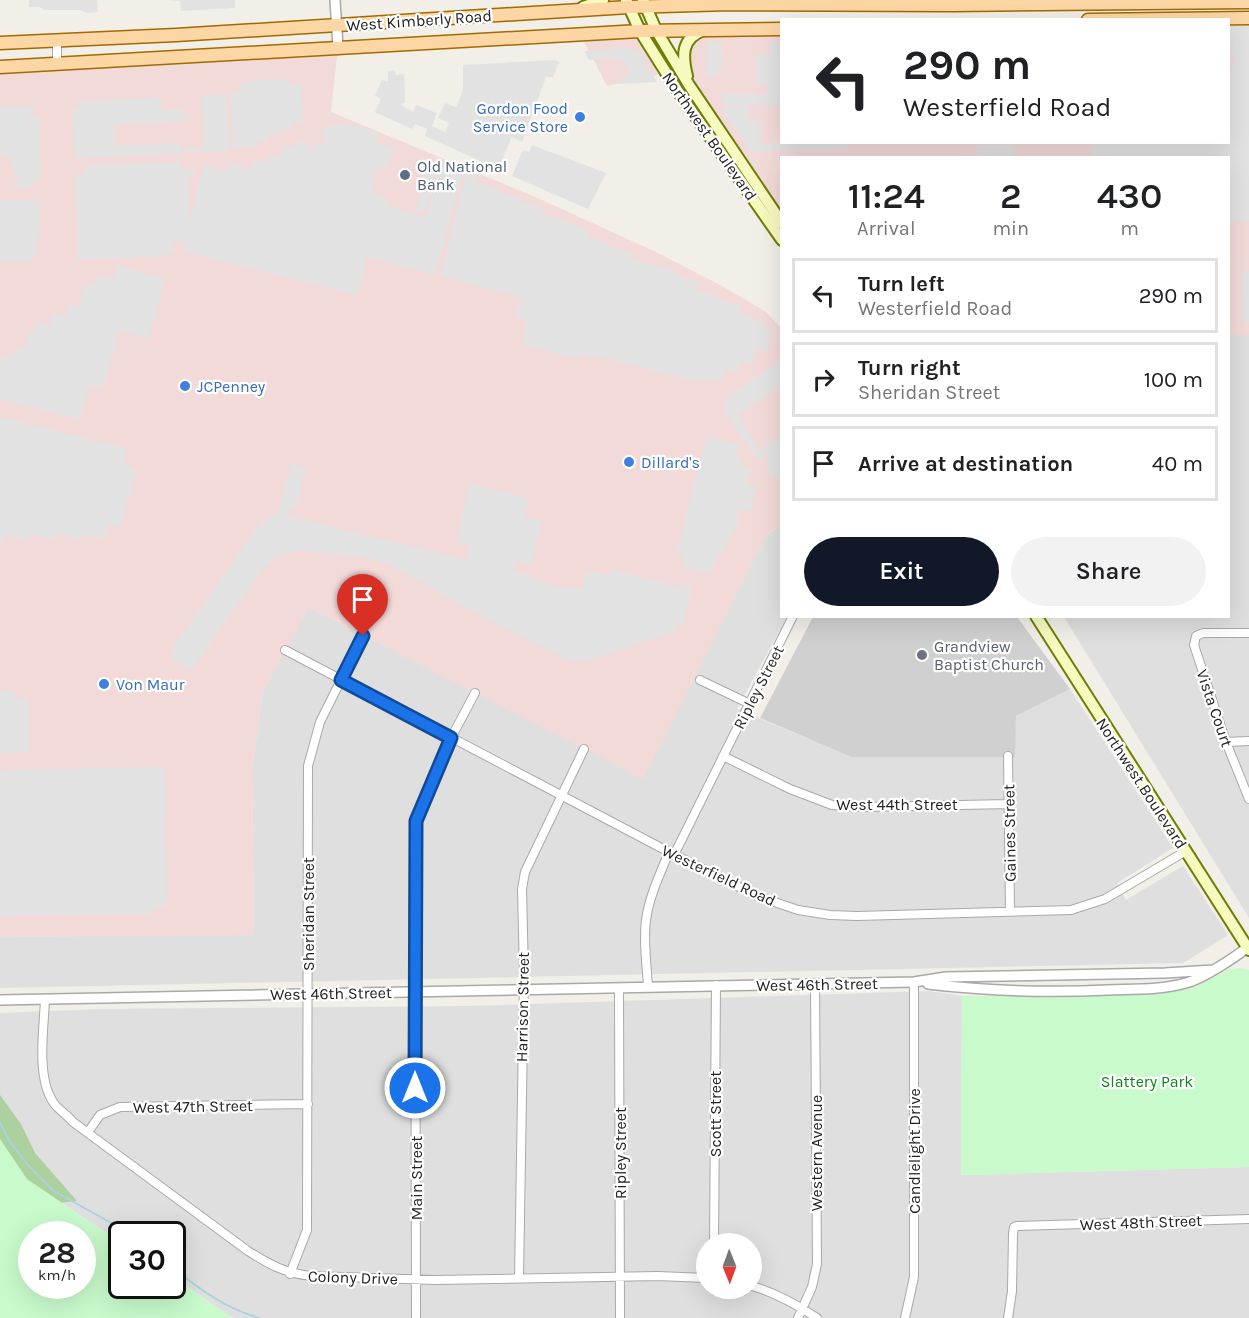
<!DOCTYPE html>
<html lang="en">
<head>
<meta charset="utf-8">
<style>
  body { margin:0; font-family:Karla,sans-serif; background:#f2f2f2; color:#202124; height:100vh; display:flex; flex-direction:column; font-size:22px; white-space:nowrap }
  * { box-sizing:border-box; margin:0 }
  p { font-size:20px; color:#757577 }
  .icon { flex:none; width:33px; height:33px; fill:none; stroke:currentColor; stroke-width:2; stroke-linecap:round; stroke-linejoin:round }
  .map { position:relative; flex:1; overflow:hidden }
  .drawer { position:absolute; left:780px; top:156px; width:450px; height:462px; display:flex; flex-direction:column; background:#fff; border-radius:0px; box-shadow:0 6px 24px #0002 }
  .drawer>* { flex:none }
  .hud { position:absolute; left:780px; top:18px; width:450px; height:126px; border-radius:0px; box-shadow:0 6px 24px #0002; background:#fff; color:#202124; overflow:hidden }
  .needle { width:39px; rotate:179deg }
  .buttons { position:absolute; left:696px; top:1233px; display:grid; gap:12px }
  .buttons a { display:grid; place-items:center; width:66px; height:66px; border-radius:50%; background:#fff; box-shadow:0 6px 24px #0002; font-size:30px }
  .speed { position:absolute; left:18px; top:1221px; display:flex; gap:12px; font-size:30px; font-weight:700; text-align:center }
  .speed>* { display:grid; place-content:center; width:78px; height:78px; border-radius:50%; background:#fff; box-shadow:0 6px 24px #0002; line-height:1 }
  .speed small { font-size:15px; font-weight:400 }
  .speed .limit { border:3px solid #111; border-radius:9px; background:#fff; color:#111 }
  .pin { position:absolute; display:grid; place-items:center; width:51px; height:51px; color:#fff; margin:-62px -26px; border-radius:50% 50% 50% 0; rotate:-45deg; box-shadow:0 0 6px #0007 }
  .pin .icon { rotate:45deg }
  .me { position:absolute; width:66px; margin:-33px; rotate:0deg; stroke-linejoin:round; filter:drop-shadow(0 0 4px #0008) }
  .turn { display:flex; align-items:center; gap:21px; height:126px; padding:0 24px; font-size:27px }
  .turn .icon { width:78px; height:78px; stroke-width:2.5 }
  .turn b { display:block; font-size:42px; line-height:51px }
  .eta { display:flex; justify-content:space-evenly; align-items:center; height:102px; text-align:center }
  .eta b { font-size:36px; font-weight:600; line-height:42px }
  .button { display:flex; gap:12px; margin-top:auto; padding:12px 24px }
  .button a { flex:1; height:69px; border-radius:36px; background:#111827; color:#fff; font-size:24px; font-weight:600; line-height:69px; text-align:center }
  .button a+a { background:#f2f2f2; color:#202124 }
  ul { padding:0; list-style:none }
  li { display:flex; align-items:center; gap:18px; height:75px; margin:0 12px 9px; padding:0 12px; border:3px solid #e0e0e0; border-radius:0px }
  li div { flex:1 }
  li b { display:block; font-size:22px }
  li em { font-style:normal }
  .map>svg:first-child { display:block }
  .residential { fill:#e0dfdf; fill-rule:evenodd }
  .commercial { fill:#f2dad9 }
  .religious { fill:#d0d0d0 }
  .forest { fill:#add19e }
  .park { fill:#c8facc; fill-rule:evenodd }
  .parking { fill:#e2e2e2 }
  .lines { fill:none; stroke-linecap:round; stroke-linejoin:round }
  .stream { stroke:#aad3df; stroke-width:2 }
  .minor-casing { stroke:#a9a9a9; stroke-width:10 }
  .tertiary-casing { stroke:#a9a9a9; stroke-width:12 }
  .secondary-casing { stroke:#707d05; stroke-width:14 }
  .primary-casing { stroke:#a06b00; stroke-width:15 }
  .minor { stroke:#fff; stroke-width:8 }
  .tertiary { stroke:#fff; stroke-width:9 }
  .secondary { stroke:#f7fabf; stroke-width:10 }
  .primary { stroke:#fcd6a4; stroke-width:12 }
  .route-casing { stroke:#114b97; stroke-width:15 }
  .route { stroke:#1a73e8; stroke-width:10 }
  .shop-dot { fill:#3f7fe0; stroke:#fff; stroke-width:2 }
  .service-dot { fill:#5c6f8a; stroke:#fff; stroke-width:2 }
  .worship-dot { fill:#6b7280; stroke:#fff; stroke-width:2 }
  .labels { text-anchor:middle; stroke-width:4.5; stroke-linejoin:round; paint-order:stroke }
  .street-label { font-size:16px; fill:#222; stroke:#fff }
  .shop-label { font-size:16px; fill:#366cbe; stroke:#fff; text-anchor:start }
  .service-label { font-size:16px; fill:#4e5e75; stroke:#fff; text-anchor:start }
  .worship-label { font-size:16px; fill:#5b616d; stroke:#fff; text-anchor:start }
  .park-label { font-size:16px; fill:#0c8416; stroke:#fff }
</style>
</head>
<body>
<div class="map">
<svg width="1249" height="1318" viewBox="0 0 1249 1318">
  <rect width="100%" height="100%" fill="#f2efe9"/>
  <path class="residential" d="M1229,335H1249V918L1064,617L1228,616Z
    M781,525L782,616L787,617L737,709L851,757H1014L1016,716L1070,689L1173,848L1117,883L1126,900L1183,866L1228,935L1183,963L0,988V937L254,934L252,773L262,694L308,607L768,534Z
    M929,991L962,996L961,1175L1249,1167V1318H233L173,1277L172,1234H122L121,1243L27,1179L0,1139V1013L98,1009L468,1006ZM706,1244H752V1288H706Z"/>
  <path class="commercial" d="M1249,18V335H1229L1228,158H782L781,234L685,70L683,55L694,34L781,29L782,142H1228V20Z
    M640,31L658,75L607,86L580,34Z
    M338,47L331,112L540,199L656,252L722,286L766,312L781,328V525L767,534L643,779L309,608L262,694L252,773L254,935L0,937V67Z"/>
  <path class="religious" d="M813,617H1017L1070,689L1016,716L1015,757H851L760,718Z"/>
  <path class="forest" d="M0,1095L21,1124L35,1153L77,1201L38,1205L0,1145Z"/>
  <path class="park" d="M1240,968L1249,970V1167L961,1175L962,996H1101L1191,989L1230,969Z
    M0,1139L27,1179L121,1243L122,1286H172L173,1277L233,1318H0ZM82,1234V1286H32V1234Z"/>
  <path class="parking" d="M29,0H97L98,12L87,13L80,10H45L40,7H29Z
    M167,0H235V8L181,11L180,1Z
    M1229,26H1249V221H1229L1228,158L1091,157V143L1228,142L1229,72L1236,57L1229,56Z
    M707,42H722L721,72L708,78L706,75Z
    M770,42H781V105L722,106L721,94H768V84H757V55H770Z
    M629,48L639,52L657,82L620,84L618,81L631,72L621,60L615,58L589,60L584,51Z
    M555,60L559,62L553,77H546L522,142L512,137L498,169L425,136L427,129L415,124L412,129L375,112L381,99L375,96L382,80L388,82V71L395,70L396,75L404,74L405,103L400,104L413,112L416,105L437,113L432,126L445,132L449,123L438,118L445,103L456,107L463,91V65Z
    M282,79L288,81L290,85H302L303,122L292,123V128L280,129L281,135H268V140L257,141V147L233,148L230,93L241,92V82Z
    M226,94L230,150L75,159L72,108H78V102L161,97L162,111L185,109V121L115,125V146L180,143L181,149L204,148L201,96Z
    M0,106H36L29,117H40L41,178H35L31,188L13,187L19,177L12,170L11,157L0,156Z
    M749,107V121H761V144L781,143V120L782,142L847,143V149L751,151L720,108Z
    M337,124L354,125L379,133L376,144L394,147L389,169L378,167L372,192L385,197L392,207L414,215L427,174L419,171L422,162L430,165L439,163L426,209L415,215L425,218L441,163L452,166V169L463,172L435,275L367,257L357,295L183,251L185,240L174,241V251L168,252V256L78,260L74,175L85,174V166L180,162L181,169H194V177L187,178L190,219L204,165L226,171L229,163L252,169L255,160L266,162L268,156L279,158L283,144L295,147L297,141L308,143L307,149L326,142L321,129Z
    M532,145L606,173L588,209L512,176L523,150L529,152Z
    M1014,145V157H962V156L977,155V146Z
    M466,173L477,177L476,182L499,188L498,192L522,198L521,202L543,208L542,214L566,220V223L588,229L586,237L609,243L608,246L632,252L631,259L676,271V275L698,281L696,290L720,297L719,300L741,306L740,313L752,316L751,319L763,322V326L773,329L768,352L756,349L752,365L740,362L738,372L725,369L721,381L711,378L710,382L698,379L697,382L593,355L592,358L580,355L579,359L522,344L527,321L516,317L520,297L440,276Z
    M41,200L37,251L30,262H0V201Z
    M117,265L165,279L149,339L119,331L103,389L89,385L80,420L0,399V360L25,344L29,333H34L36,323L50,326L53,313L65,317L69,304L79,307L84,286H94L97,275L113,279Z
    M1249,271V322H1243L1242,272Z
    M781,360V386L737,415L759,450L781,436V477L779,479L768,475V455L759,461L725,413L726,398Z
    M0,417L128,449L124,464L135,468V476L120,527L108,524L104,539L82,534L80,540L56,534L54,540L30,535L28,540L6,535L4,542L0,541Z
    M707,436L739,445L736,457L742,459L741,466L751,469L746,484L757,487L751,511L740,508L737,520L741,521L708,574L681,567L684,556L676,554Z
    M291,464L307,468L296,509L290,508L288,516L466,560L470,546L456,542L470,483L529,499L525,516L544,522L539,533L531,565L516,561L513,571L537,577L536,581L570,590L571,586L582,589L586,570L609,576L611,569L680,587L681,584L692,587L683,624L677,623L679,630L586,661H570L436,593L437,590L379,560L302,550L285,553L275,558L262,570L191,671L172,659V649L256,528L263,520L277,515Z
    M0,690H14L15,699H28V752L0,753Z
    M164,767L167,907H154V914L0,916V770Z"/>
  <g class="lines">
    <path class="stream" d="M0,1123L10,1142L28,1165L54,1191L131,1234
      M172,1267C199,1289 225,1308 259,1318"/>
    <defs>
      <path id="minor" d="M57,40V64
        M1249,633H1203L1196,636L1194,645L1226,742L1249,799
        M285,650L669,852L757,896L798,910L830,915L857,916L1071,910L1105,899L1186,851
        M700,680L750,704
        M1226,742L1249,741
        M723,756L790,789L832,805L862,807L1009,804
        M1008,756L1010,911
        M674,855L793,616
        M648,987C647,965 643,942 646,920C649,897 660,874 669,852
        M619,988L620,1318
        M45,999C44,1029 35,1081 56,1106C61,1111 68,1116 73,1122L248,1251C270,1265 285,1273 311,1276L435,1280L658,1276L706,1278
        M88,1132L100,1115L120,1107L308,1104
        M714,1244L716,985
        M290,1274L307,1230L308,766L320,722L363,636
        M519,1278L524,975L522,889L525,872L584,749
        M752,1286C776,1293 796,1304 817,1318
        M416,1318L415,821L451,738L475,693
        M798,1318L812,1287L817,1264L815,984
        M905,1318L914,1277V982
        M1008,1318L1012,1291L1013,1234L1014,1227L1017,1226L1249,1219"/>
      <path id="tertiary" d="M335,0L338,47
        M928,984C988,991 1047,993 1108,990C1133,989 1161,990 1186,983C1202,979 1236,957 1249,946
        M0,1000L914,982L946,977L1165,973L1213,970"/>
      <path id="secondary" d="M626,0L640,31L677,90L782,240
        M643,0L656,30L689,85L782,223
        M583,7L603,0
        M687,76C682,56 681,38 704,30
        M1036,616L1249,950"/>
      <path id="primary" d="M1088,20L1249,18
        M0,43L176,35L629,7L729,4L954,5L1249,2
        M0,67L640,31L782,29"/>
    </defs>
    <use href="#minor" class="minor-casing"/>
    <use href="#tertiary" class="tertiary-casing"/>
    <use href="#secondary" class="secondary-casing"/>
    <use href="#primary" class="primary-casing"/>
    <use href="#minor" class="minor"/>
    <use href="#tertiary" class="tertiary"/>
    <use href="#secondary" class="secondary"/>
    <use href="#primary" class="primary"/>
  </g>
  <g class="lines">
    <defs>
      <path id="route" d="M363,636L341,680L451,738L416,821L415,1088"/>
    </defs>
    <use href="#route" class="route-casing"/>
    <use href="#route" class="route"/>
  </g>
  <g class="shop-dot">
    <circle cx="580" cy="117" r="6"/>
    <circle cx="185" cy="386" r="6"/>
    <circle cx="629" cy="462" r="6"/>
    <circle cx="104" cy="684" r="6"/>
  </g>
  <circle class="service-dot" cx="405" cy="175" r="6"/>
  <circle class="worship-dot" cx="922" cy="655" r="6"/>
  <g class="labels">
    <g class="street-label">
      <text transform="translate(419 20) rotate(-4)" y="6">West Kimberly Road</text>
      <text transform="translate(710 136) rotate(55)" y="6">Northwest Boulevard</text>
      <text transform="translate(758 687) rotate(-63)" y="6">Ripley Street</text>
      <text transform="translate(1215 708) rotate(71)" y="6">Vista Court</text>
      <text transform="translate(1142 783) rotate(57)" y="6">Northwest Boulevard</text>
      <text x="897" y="810">West 44th Street</text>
      <text transform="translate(1009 833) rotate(-91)" y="6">Gaines Street</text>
      <text transform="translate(719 875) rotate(25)" y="6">Westerfield Road</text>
      <text transform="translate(308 914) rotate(-90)" y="6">Sheridan Street</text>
      <text transform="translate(817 984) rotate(-1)" y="6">West 46th Street</text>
      <text transform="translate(331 993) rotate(-1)" y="6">West 46th Street</text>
      <text transform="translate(522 1007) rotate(-89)" y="6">Harrison Street</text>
      <text transform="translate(193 1106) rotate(-1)" y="6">West 47th Street</text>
      <text transform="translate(715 1114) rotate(-90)" y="6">Scott Street</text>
      <text transform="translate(914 1151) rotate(-90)" y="6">Candlelight Drive</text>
      <text transform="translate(620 1153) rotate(-90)" y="6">Ripley Street</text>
      <text transform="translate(816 1153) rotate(-90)" y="6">Western Avenue</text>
      <text transform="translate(416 1178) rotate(-90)" y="6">Main Street</text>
      <text transform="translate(1141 1222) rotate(-2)" y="6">West 48th Street</text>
      <text transform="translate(353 1277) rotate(2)" y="6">Colony Drive</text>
    </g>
    <g class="shop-label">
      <text x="568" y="114" text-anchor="end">Gordon Food<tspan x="568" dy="18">Service Store</tspan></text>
      <text x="197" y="392">JCPenney</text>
      <text x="641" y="468">Dillard's</text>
      <text x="116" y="690">Von Maur</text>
    </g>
    <g class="service-label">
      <text x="417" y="172">Old National<tspan x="417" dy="18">Bank</tspan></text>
    </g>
    <g class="worship-label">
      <text x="934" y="652">Grandview<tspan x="934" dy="18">Baptist Church</tspan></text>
    </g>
    <g class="park-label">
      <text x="1147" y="1087">Slattery Park</text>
    </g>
  </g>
</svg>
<div class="buttons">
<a><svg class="needle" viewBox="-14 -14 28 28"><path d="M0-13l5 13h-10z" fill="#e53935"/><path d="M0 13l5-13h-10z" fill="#757577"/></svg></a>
</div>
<div class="speed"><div>28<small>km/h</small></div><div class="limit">30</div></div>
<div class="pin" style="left:363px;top:636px;background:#d93025"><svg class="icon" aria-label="arrive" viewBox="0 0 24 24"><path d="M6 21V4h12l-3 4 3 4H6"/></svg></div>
<svg class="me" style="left:415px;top:1088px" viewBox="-20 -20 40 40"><circle r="17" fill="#1a73e8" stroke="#fff" stroke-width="3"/><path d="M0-11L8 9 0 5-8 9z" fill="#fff"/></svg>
<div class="hud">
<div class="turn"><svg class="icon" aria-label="left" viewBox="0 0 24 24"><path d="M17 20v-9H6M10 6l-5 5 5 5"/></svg><div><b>290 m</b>Westerfield Road</div></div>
</div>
<section class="drawer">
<div class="eta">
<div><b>11:24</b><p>Arrival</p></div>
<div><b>2</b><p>min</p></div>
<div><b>430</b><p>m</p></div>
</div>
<ul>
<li><svg class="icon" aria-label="left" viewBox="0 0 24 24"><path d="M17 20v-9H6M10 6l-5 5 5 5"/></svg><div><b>Turn left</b><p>Westerfield Road</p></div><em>290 m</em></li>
<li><svg class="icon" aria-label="right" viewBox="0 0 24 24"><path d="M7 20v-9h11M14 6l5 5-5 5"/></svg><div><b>Turn right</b><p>Sheridan Street</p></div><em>100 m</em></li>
<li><svg class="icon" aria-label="arrive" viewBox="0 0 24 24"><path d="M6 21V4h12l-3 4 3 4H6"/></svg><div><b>Arrive at destination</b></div><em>40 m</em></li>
</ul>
<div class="button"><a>Exit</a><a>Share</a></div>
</section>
</div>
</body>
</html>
